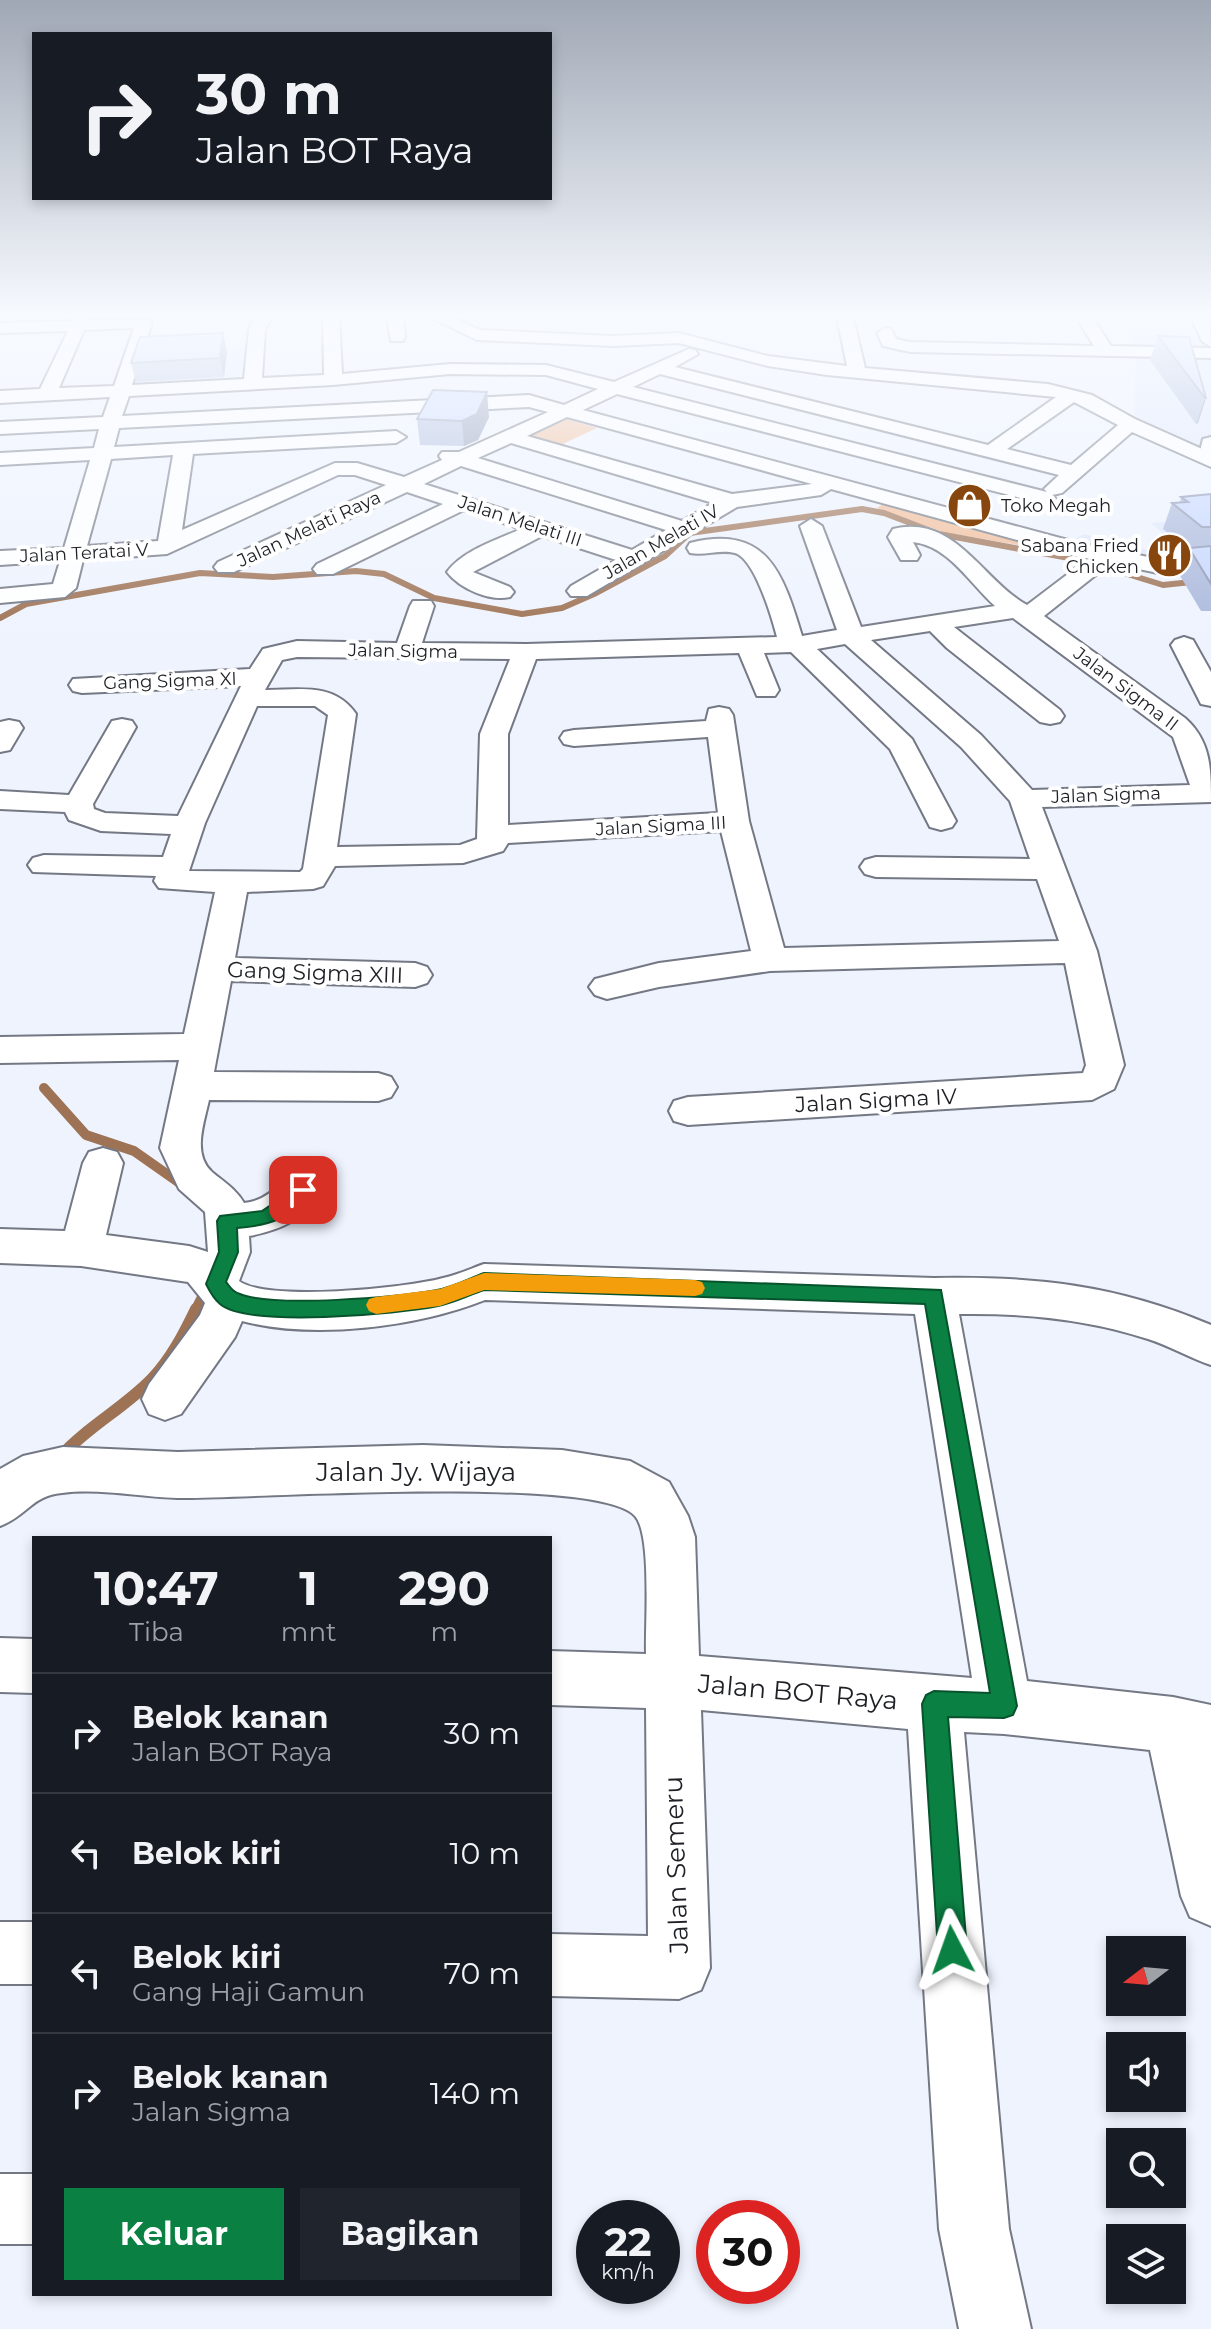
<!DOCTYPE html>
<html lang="id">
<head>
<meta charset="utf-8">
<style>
  body { margin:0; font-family:Montserrat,sans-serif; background:#20242c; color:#f1f3f6; height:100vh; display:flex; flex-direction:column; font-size:30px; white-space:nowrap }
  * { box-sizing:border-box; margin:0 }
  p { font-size:26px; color:#9ea1a6 }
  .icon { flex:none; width:44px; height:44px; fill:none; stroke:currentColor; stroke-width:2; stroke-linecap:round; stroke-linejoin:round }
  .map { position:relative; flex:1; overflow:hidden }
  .panel { position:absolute; left:32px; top:1536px; width:520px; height:760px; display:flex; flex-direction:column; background:#171b24; border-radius:0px; box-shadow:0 4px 12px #0003 }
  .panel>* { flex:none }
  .banner { position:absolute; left:32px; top:32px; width:520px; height:168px; border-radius:0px; box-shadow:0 4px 12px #0003; background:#171b24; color:#f1f3f6; overflow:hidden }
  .needle { width:52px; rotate:254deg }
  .fabs { position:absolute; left:1106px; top:1936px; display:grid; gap:16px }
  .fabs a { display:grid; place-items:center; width:80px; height:80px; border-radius:0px; background:#171b24; box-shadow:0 4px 12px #0003; font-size:40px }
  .speed { position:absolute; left:576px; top:2200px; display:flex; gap:16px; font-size:40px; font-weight:700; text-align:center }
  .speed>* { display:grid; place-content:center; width:104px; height:104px; border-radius:50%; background:#171b24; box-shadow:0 4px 12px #0003; line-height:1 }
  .speed small { font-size:20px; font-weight:400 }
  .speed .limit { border:12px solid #d22; background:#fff; color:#111 }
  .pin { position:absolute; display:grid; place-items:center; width:68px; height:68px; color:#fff; margin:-34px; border-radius:16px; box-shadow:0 4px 12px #0006 }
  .me { position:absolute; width:88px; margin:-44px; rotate:356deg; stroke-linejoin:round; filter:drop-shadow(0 0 6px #0008) }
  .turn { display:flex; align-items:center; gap:28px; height:168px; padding:0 32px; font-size:36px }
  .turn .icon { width:104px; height:104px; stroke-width:2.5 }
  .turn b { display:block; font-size:56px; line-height:68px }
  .eta { display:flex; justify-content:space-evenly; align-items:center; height:136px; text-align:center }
  .eta b { font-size:48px; font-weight:700; line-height:56px }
  .action { display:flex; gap:16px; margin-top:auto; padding:16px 32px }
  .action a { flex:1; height:92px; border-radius:0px; background:#0b8043; color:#fff; font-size:32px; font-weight:700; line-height:92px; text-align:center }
  .action a+a { background:#20242c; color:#f1f3f6 }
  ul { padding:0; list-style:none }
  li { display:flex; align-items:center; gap:24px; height:120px; padding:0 32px; border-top:2px solid #363941 }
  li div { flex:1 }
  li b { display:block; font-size:30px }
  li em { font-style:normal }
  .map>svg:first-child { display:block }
  .built { fill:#dfe7fc }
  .green { fill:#f2bb96 }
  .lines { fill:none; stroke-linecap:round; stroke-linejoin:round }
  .stream-far2 { stroke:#9e7254; stroke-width:6 }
  .stream-far1 { stroke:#9e7254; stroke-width:10 }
  .stream { stroke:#9e7254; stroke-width:12 }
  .minor-casing { stroke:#737884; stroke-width:4 }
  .major-casing { stroke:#737884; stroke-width:4 }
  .minor { fill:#fff; fill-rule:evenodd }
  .major { fill:#fff; fill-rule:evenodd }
  .wall { fill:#aab8db }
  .shaded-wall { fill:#8b96b2 }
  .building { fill:#c6d6ff; stroke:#8b96b2; stroke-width:2 }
  .route { fill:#0b8043; stroke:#07532c; stroke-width:2 }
  .slow { fill:#f59e0b }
  .labels { text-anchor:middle; stroke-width:8; stroke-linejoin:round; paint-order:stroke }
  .far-poi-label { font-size:18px; fill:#1e2025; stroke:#fff; text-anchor:start }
  .far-street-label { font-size:18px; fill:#1e2025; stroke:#fff }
  .street-label { font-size:22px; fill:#1e2025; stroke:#fff }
  .near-street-label { font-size:26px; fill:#1e2025; stroke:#fff }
</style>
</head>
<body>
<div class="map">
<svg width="1211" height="2329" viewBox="0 0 1211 2329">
  <rect width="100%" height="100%" fill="#eef3fe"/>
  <path class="built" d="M442,317H542L531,335L472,331Z
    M1120,317H1211V455L1134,423L1136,351Z
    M250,349L246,383L128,389L139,354Z
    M1211,518V556L1154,561L1066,543L1084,534L1148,550L1178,547L1151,523Z"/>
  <path class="green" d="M563,418L597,428L552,449L517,439Z
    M883,504L1052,551L943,532L877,508Z"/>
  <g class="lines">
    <path class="stream-far2" d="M0,618L26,604L200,573L273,577L356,571L384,574L434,598L522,614L562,608L594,594L665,556L690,533L862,509L884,513L939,534L1085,561L1163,585L1211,580"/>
    <path class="stream-far1" d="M44,1088L86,1135L134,1151L181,1184
      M195,1311L206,1289"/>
    <path class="stream" d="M60,1457C87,1427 124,1408 152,1379C171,1359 184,1334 196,1309"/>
    <defs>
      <path id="minor" d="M74,317H90L89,320H150L152,323L132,385L244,379L249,329L256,317H272L265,329L262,378L324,375L323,317H339L342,374L450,364L546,365L614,382L689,349L695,350L698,354L675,367L988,445L1056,397L827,375L768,366L679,343L613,346L477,340L430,317H451L480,330L613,336L679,333L768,356L847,366L838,322L846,317L854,322L865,368L1048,384L1092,395L1135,419L1211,453V467L1132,432L1062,493L1052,495L1055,498L1052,503L1044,504L617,394L583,410L1079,543L1158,559L1211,555V569L1158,573L1076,556L831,489L821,495L737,507L587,596H571L567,591L571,586L616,560L542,536L473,572L510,587L514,592L510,597C490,602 459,588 447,572C463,550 497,540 521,529L464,510L333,574H317L313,569L317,564L443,504L407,492L234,572H218L214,567L218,562L386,485L355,475H338L167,554L83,560L76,588L65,597L0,603V589L53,584L60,561L0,565V551L64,548L90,460L0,465V453L94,448L99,429L0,434V422L103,417L110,397L0,403V391L40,389L68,331L0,333V323L72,321ZM134,328L114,386L59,388L84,330ZM450,374L546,375L598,389L564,405L529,395L122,416L129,396L333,385ZM660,374L1059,475L1044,489L1047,492L633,387ZM1074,402L1118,425L1071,465L1007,449ZM529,407L548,412L459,452H442L439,456L442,460L404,477L357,463H335L182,530L193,454L396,443L406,437L396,431L114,447L119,428ZM567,417L812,484L732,494L527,436ZM511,443L713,503L682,521L478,458ZM173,455L158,541L87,546L111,459ZM461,466L666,530L632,550L424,484Z
        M387,317H403L405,337L403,341H391Z
        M1076,317H1092L1111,346L1211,348V358L910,352L883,346L877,333L885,328L891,329L896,339L910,342L1094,346Z
        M811,519L822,526L861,627L995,606C970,584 949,546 913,542L920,555L917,560H901L888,537L893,529C955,514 982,580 1027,605L1081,564H1097L1101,569L1097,574L1044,616L1185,718C1211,741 1211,769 1211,802L1042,807L1097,951L1124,1065L1114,1089L1092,1100L688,1125L674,1121L669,1111L674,1101L688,1097L1083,1073L1086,1065L1065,963L770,971L659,987L607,999L595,995L589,987L595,979L659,963L751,951L721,831L508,843L503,851L463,863L335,866L323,886L313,889L247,892L235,958L415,963L427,967L432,975L427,983L415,987L231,981L214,1072L378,1073L391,1077L397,1087L391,1097L378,1101L209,1100C204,1123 192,1154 212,1172C224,1182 236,1189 244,1203C276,1200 284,1168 317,1179L323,1190C309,1218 278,1231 249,1236L250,1252L239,1281C267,1302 407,1288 443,1278C457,1275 470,1269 484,1264L934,1278C1035,1276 1117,1285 1211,1325V1365C1190,1358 1170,1346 1148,1339C1087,1319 1023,1313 959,1314L1027,1681L1173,1697L1211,1705V1926L1190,1917L1181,1896L1150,1750L1004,1734L964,1732L1009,2229L1031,2329H959L939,2229L908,1729L701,1710L710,1968L701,1990L679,1999L550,1996V1934L648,1936L646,1708L550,1705V1651L646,1654C645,1625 652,1535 635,1516C597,1474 249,1499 177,1498C140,1497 99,1488 62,1493C31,1496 27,1516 0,1526V1469L23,1456L63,1447L178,1452L423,1445L562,1450L630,1461L669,1482L688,1516L695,1537L699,1656L972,1678L915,1314L485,1300C417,1327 314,1340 242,1321L235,1337L181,1414L165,1420L149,1414L142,1399L149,1384L200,1315L205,1303L188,1282L81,1266L0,1263V1229L65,1231L83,1163L89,1152L103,1148L117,1152L123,1163L106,1235L189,1246L208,1252L205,1212L179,1189L160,1148L179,1060L0,1063V1037L184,1034L215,892L159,888L154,881L156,876L33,872L28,865L33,858L44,855L163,857L171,834L101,831L69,820L65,812L0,809V791L69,795L112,721L122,719L132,721L136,727L93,804L94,809L105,813L178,816L241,686L82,693L73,691L69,685L73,679L250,669L263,649L297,641L397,643L410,606L413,601H431L434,606L422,643L526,644L777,637C772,618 755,559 735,553C720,549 705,556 690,553L687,548L690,543C767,524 783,573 802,636L837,630L800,526ZM1013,618L1173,737L1190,785L1032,790L981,735L871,640L930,631L947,648L1040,722L1050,724L1060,722L1064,716L1060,710L954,627ZM845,644L961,747L1010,801L1030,859L876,857L865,860L860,867L865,874L876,877L1037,879L1059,941L784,948L749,821L733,715L729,709L719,707L709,709L706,721L574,730L564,732L560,738L564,744L574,746L708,737L718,813L508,825V734L536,659L739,653L757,696H775L779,690L764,653L791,652L890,749L930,827L941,830L952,827L956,821L912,739L817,649ZM297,657L510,659L480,734L477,839L460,845L337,847L356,714C334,682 300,690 265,690L282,660ZM257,706H315L328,715L303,869L300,872L189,871L205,823Z
        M1184,637L1193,640L1211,672V706L1201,704L1198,698L1171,645L1175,640Z
        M9,720L19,722L23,728L10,750L0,752V722Z
        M0,1638L34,1639V1693L0,1692Z
        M0,1922H34V1984H0Z
        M0,2174H34V2244H0Z"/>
      <path id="major" d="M1191,317H1209L1211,347L1202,341Z
        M1211,437V458L1200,451L1203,439Z"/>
    </defs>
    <use href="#minor" class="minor-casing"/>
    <use href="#major" class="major-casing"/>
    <use href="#minor" class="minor"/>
    <use href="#major" class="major"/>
  </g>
  <path class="wall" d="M1158,336L1206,398L1198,423L1196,424L1150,360Z
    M227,351L224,377L136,382L131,363Z
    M489,417L478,440L464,446L420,445L417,419Z
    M1211,494V611H1201L1179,574L1188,549L1163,529L1172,503L1180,502L1181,497Z"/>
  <path class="shaded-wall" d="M223,333L227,351L224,377L220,358Z
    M487,392L489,417L478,440L464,446L462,421Z
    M1205,398H1206L1198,423L1196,424Z"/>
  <path class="building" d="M223,333L220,358L131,363L140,337Z
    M1158,336L1189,337L1206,398H1205Z
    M433,390L487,392L477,414L462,421L417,419Z
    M1211,494V527H1202L1172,503L1188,502L1181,497Z
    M1211,546V584L1189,548Z"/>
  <linearGradient id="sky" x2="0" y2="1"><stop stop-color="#a0a8b5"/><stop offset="0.49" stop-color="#f7faff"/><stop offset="1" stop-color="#f7faff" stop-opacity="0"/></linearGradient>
  <rect width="1211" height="643" fill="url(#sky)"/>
  <path class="route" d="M303,1183L309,1185L312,1190C295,1218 267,1226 237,1228L238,1252L226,1282C231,1288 233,1292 240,1294C275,1308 397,1297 437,1290C453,1287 468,1279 484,1273L941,1290L1017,1706L1013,1715L1004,1718L948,1717L967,1950L962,1960L952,1964L942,1960L938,1950L922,1704L926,1695L934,1691L990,1693L925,1304L484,1290C469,1295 454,1303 438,1306C399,1314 248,1328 220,1304C214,1299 209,1290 206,1284L219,1252L217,1221L220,1216L262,1211Z"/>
  <path class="slow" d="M484,1273L695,1280L702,1282L705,1288L702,1294L695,1296L484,1290L440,1306L376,1314L369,1311L366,1305L369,1299L376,1297L440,1289Z"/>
  <defs>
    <symbol id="shop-disc" viewBox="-11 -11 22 22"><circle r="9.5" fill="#86460d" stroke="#fff"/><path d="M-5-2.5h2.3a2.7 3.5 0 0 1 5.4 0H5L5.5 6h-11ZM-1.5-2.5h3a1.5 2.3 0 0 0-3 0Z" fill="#fff"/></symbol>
    <symbol id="restaurant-disc" viewBox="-11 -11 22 22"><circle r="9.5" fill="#86460d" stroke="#fff"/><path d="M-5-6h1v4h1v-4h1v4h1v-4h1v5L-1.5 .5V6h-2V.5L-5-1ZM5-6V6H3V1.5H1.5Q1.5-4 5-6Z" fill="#fff"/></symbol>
  </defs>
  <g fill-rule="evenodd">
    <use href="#shop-disc" x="944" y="480" width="51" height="51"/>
    <use href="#restaurant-disc" x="1144" y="530" width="51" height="51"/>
  </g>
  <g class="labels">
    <g class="far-poi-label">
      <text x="1001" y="512">Toko Megah</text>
      <text x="1139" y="552" text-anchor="end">Sabana Fried<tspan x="1139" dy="21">Chicken</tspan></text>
    </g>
    <g class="far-street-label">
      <text transform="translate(520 521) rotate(18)" y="6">Jalan Melati III</text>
      <text transform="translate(309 529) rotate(-25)" y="6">Jalan Melati Raya</text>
      <text transform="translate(661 542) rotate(-30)" y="6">Jalan Melati IV</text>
      <text transform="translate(84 553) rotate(-3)" y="6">Jalan Teratai V</text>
      <text transform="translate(403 651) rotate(1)" y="6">Jalan Sigma</text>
      <text transform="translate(170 681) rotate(-2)" y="6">Gang Sigma XI</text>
      <text transform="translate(1126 689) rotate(37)" y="6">Jalan Sigma II</text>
      <text transform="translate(1106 795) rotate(-2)" y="6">Jalan Sigma</text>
      <text transform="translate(661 826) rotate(-3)" y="6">Jalan Sigma III</text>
    </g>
    <g class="street-label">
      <text transform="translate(315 972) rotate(2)" y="8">Gang Sigma XIII</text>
      <text transform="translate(876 1100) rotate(-3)" y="8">Jalan Sigma IV</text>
    </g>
    <g class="near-street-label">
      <text x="416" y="1481">Jalan Jy. Wijaya</text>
      <text transform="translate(798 1692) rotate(5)" y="9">Jalan BOT Raya</text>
      <text transform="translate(676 1865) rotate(-92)" y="9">Jalan Semeru</text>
    </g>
  </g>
</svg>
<div class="fabs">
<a><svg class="needle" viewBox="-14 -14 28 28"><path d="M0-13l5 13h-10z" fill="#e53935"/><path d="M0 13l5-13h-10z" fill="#9ea1a6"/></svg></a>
<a><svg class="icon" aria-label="sound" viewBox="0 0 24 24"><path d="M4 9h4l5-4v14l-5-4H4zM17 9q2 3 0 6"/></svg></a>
<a><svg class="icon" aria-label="search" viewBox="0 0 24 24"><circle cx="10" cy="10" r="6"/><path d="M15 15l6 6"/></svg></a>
<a><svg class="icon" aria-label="layers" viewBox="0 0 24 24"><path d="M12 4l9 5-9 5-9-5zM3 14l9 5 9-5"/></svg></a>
</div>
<div class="speed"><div>22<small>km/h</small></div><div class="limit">30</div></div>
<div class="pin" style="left:303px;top:1190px;background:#d93025"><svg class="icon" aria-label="arrive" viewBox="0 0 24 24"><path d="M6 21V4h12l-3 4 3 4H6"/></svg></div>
<svg class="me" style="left:952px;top:1950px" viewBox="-20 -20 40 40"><path d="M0-17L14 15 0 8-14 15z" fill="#0b8043" stroke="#fff" stroke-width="4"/></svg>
<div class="banner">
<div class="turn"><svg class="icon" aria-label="right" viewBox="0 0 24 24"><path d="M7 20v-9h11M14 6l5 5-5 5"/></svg><div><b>30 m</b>Jalan BOT Raya</div></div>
</div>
<section class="panel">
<div class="eta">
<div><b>10:47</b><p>Tiba</p></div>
<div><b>1</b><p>mnt</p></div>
<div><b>290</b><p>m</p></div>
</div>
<ul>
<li><svg class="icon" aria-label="right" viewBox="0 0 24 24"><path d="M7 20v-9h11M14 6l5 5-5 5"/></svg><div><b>Belok kanan</b><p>Jalan BOT Raya</p></div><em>30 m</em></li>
<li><svg class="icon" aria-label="left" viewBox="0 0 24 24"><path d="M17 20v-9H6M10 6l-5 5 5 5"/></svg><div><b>Belok kiri</b></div><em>10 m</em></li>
<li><svg class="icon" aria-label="left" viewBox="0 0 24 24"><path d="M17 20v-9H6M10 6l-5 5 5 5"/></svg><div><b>Belok kiri</b><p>Gang Haji Gamun</p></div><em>70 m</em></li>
<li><svg class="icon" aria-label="right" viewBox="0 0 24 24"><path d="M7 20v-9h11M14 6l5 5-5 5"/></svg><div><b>Belok kanan</b><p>Jalan Sigma</p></div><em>140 m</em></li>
</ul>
<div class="action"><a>Keluar</a><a>Bagikan</a></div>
</section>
</div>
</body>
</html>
